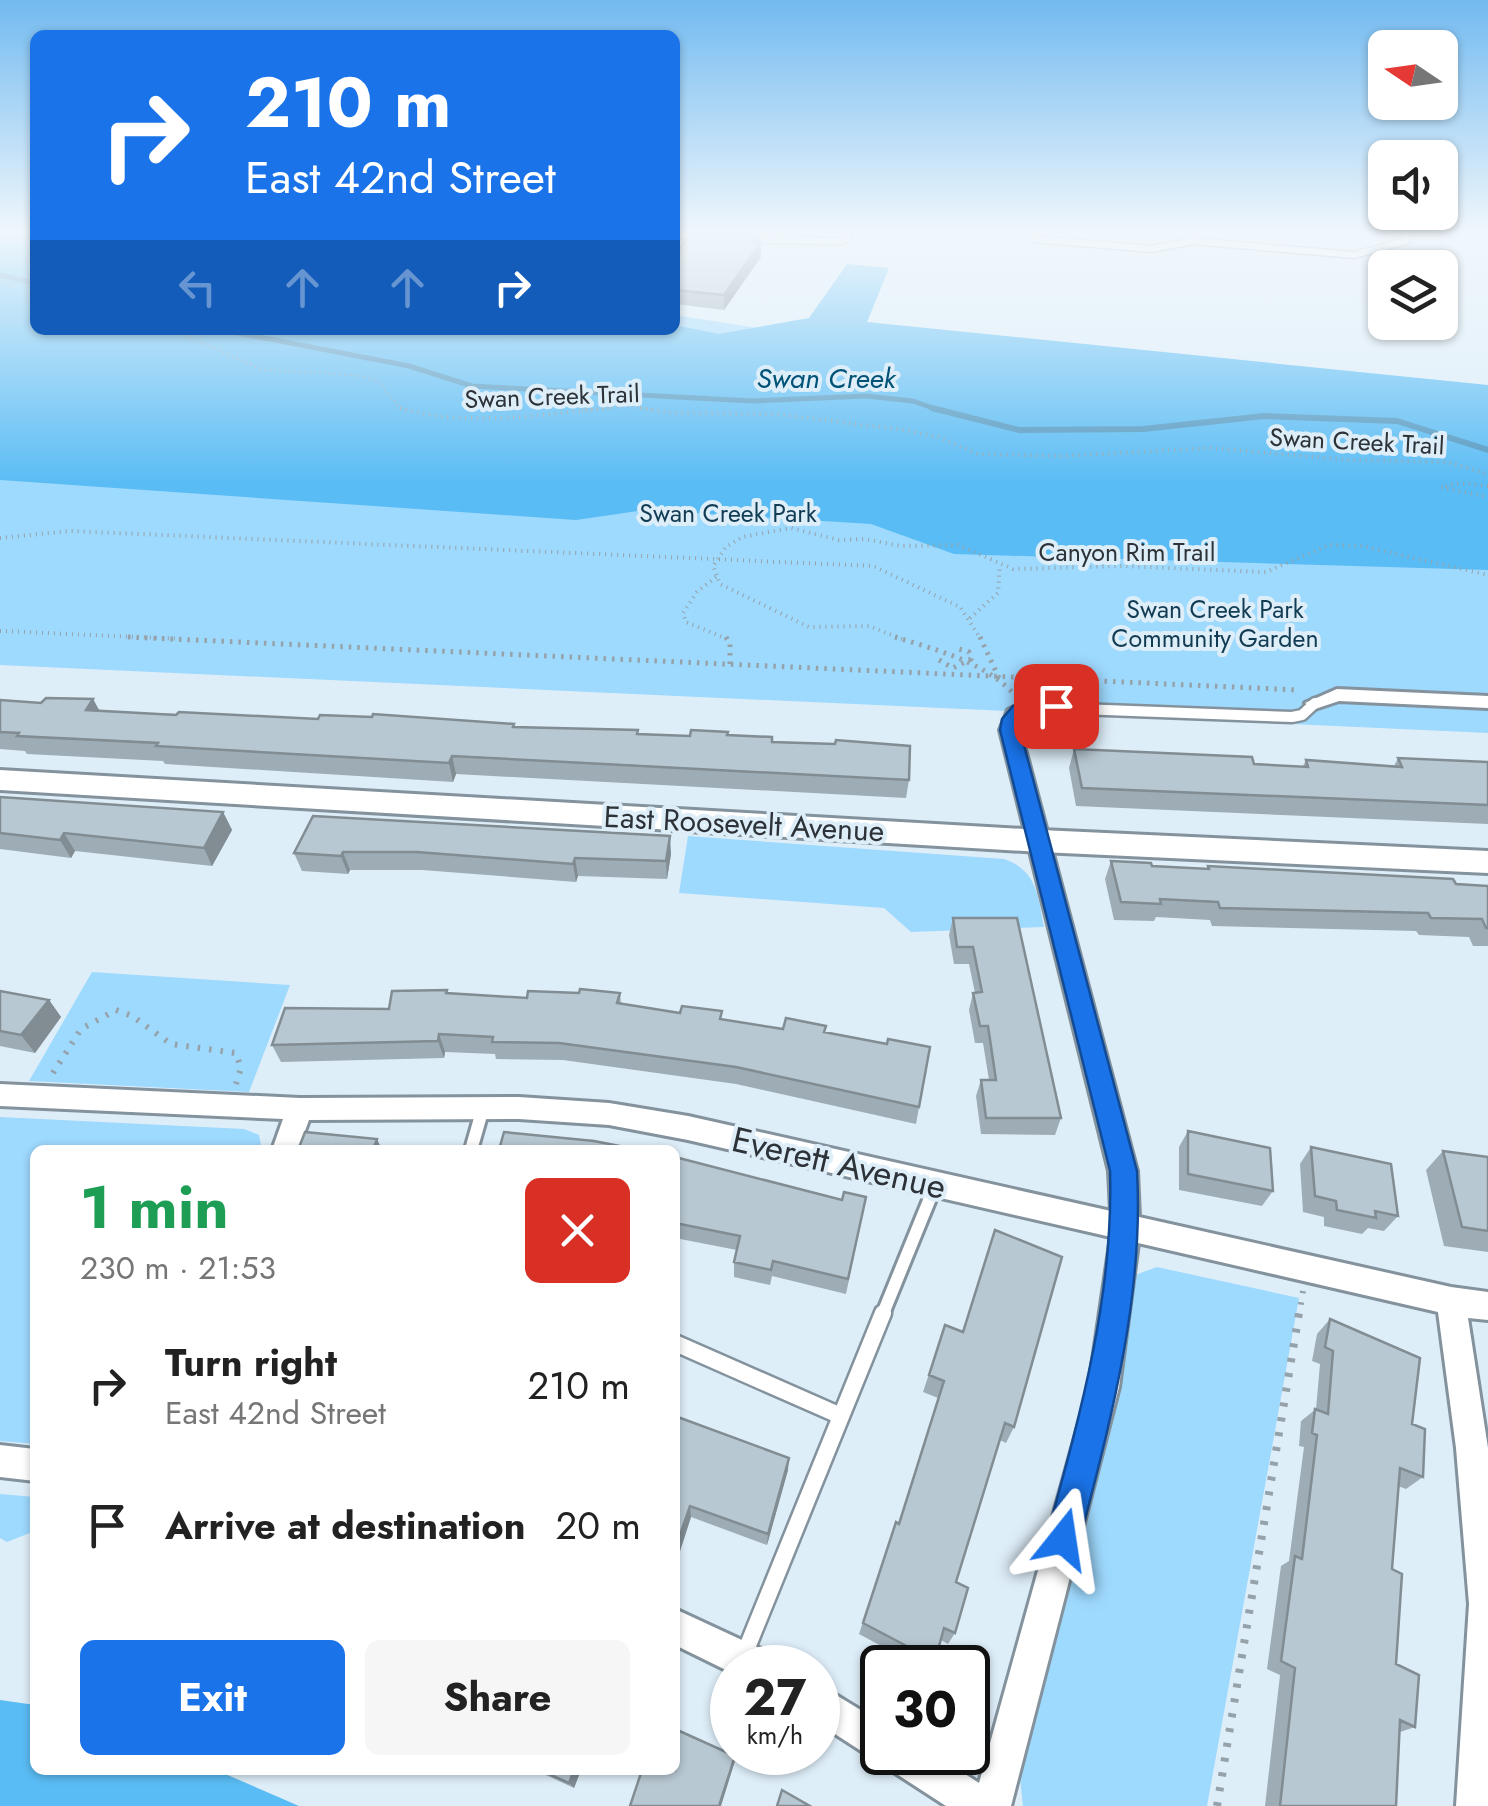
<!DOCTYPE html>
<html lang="en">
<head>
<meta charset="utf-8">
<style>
  body { margin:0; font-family:Jost,sans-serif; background:#f6f6f6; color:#222; height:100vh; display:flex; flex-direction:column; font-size:38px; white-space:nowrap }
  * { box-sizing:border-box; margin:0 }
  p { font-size:32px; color:#767676 }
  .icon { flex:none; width:55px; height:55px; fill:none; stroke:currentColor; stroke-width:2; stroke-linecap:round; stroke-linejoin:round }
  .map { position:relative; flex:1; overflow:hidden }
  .drawer { position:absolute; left:30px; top:1145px; width:650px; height:630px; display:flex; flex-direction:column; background:#fff; border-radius:15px; box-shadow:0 2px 8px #0004 }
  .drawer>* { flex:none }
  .top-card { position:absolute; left:30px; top:30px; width:650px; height:305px; border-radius:15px; box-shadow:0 2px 8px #0004; background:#1a73e8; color:#fff; overflow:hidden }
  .needle { width:65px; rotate:283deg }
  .buttons { position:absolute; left:1368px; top:30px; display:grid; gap:20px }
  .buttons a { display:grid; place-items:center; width:90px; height:90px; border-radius:15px; background:#fff; box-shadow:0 2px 8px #0004; font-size:50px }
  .speed { position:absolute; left:710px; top:1645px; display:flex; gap:20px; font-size:50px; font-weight:700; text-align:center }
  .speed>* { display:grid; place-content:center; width:130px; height:130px; border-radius:50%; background:#fff; box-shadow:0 2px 8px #0004; line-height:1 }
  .speed small { font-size:25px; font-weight:400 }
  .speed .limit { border:5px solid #111; border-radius:15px; background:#fff; color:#111 }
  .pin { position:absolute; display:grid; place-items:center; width:85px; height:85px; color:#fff; margin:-42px; border-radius:20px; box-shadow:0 5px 15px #0006 }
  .me { position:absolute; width:110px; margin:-55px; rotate:15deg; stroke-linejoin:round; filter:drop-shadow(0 0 8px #0008) }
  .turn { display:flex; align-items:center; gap:35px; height:210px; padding:0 50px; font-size:45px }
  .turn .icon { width:130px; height:130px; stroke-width:2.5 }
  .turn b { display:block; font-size:70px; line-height:85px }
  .lanes { display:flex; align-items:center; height:95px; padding:0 50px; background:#0003; justify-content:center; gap:50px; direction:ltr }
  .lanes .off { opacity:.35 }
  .round { display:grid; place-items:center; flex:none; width:105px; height:105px; border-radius:15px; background:#f6f6f6 }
  .overview { display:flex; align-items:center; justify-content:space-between; height:170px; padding:0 50px }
  h1 { font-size:60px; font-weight:700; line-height:75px; color:#1e9e55 }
  .action { display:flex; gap:20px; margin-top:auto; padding:20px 50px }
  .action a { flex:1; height:115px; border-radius:15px; background:#1a73e8; color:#fff; font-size:40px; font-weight:700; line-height:115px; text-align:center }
  .action a+a { background:#f6f6f6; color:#222 }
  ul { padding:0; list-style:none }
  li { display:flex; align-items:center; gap:30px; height:140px; padding:0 50px }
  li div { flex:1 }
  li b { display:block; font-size:38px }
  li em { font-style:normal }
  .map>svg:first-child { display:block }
  .green { fill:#9ed9fe }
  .forest { fill:#5abcf4 }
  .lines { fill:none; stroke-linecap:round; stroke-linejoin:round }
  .stream-far1 { stroke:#5298c1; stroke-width:5 }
  .stream { stroke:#5298c1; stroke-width:6 }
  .lane-far3-casing { stroke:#83929c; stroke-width:9 }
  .lane-far2-casing { stroke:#83929c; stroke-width:15 }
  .lane-far1-casing { stroke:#83929c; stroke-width:18 }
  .lane-casing { stroke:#83929c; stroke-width:21 }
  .street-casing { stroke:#83929c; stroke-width:6 }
  .secondary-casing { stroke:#83929c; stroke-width:6 }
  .path-far4 { stroke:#96a2aa; stroke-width:2.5; stroke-dasharray:1 4; stroke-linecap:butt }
  .path-far3 { stroke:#96a2aa; stroke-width:4; stroke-dasharray:1 5; stroke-linecap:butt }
  .path-far2 { stroke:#96a2aa; stroke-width:5; stroke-dasharray:2.5 6; stroke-linecap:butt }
  .path-far1 { stroke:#96a2aa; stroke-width:6; stroke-dasharray:2.5 9; stroke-linecap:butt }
  .path { stroke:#96a2aa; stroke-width:8; stroke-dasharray:4 11; stroke-linecap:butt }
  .lane-far3 { stroke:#fff; stroke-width:6 }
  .lane-far2 { stroke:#fff; stroke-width:10 }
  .lane-far1 { stroke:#fff; stroke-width:12 }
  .lane { stroke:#fff; stroke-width:16 }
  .street { fill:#fff; fill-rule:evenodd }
  .secondary { fill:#fff; fill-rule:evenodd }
  .wall { fill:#9eacb5 }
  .shaded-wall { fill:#818c93 }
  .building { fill:#b8c8d2; stroke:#818c93; stroke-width:2.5 }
  .route { fill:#1a73e8; stroke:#114b97; stroke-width:2.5 }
  .labels { text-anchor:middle; stroke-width:8; stroke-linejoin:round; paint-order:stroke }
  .far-street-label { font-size:25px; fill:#2c3237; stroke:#deeef9 }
  .far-park-label { font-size:25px; fill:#123c53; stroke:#deeef9 }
  .far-water-label { font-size:28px; font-style:italic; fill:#005277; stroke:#deeef9 }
  .street-label { font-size:30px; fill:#2c3237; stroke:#deeef9 }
  .near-street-label { font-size:35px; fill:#2c3237; stroke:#deeef9 }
</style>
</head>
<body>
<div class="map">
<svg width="1488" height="1806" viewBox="0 0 1488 1806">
  <rect width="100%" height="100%" fill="#deeef9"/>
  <path class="green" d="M35,231V330H675V315L802,335L1488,406V733L0,665V307Z
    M688,836L1004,859C1037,870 1038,896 1044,927L911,932L884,908L679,893Z
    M92,972L290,985L249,1092L29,1081Z
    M0,1117L244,1129L259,1135L262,1150H35V1444L0,1441Z
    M1157,1267L1299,1298L1207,1806H1023L1019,1769L1135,1275Z
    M0,1494L35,1497V1531L7,1542L0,1538Z"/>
  <path class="forest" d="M0,231H35V330H675V325L719,334L809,318L847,264L889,268L867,322L1488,385V570L954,554L871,524L645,510L576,520L0,480Z
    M0,1700L35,1705V1770H216L299,1806H0Z"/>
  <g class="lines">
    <path class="stream-far1" d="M0,275L35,283
      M223,330L409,366L472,386L753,401L866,396L913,401L939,410"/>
    <path class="stream" d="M932,408L1019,430L1143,429L1264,416L1397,421L1488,450"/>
    <defs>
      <path id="lane-far3" d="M1030,231L1034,239L1152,249L1193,241L1192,231
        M675,235L701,237
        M744,240L841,241L847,239L850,231
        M1193,241L1354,255L1406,241L1405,231"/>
      <path id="lane-far2" d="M1026,707L1292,717L1302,715L1315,703"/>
      <path id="lane-far1" d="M471,1150L483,1108
        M882,1316L935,1186"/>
      <path id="lane" d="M675,1343L841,1416
        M744,1655L883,1313"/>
      <path id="street" d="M1337,689L1488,696V708L1339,701L1315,709L1305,703Z
        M1026,701L1036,707L1024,717L1020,730L1137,1171L1139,1217L1451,1287L1488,1292V1320L1468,1318L1488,1448V1806H1456L1469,1604L1456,1448L1438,1312L1138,1243L1119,1387L1011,1806H946L818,1723V1684L882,1723V1752H931L979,1783L1089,1387L1111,1237L688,1140L609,1125L519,1119L309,1120L298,1150H272L283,1119L0,1106V1084L300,1098L519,1097L609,1103L688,1116L1111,1211L1109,1171L1000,730L1008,710Z
        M0,1445L35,1449V1481L0,1477Z
        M675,1609L774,1655L779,1668H732V1673L675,1645Z"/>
      <path id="secondary" d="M0,770L1041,830L1488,851V873L1041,852L0,790Z"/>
    </defs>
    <use href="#lane-far3" class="lane-far3-casing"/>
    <use href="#lane-far2" class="lane-far2-casing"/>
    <use href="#lane-far1" class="lane-far1-casing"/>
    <use href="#lane" class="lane-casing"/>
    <use href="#street" class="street-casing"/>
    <use href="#secondary" class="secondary-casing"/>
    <path class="path-far4" d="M0,282L35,289
      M173,330L264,370L357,375L378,381L400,408L408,410
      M582,410L631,406L654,410"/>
    <path class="path-far3" d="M400,408C468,428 541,414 611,408
      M640,408L669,413L776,414L905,430L938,437L978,454L1061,456L1211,448L1350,460L1448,462L1488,474
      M1488,486L1460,483L1441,487L1488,497
      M0,538L70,531L873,566L960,607L981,639
      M716,577L697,592L683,613L686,622L727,639
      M970,618L998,593L1000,565
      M0,631L183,639
      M902,639L869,626L809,627L720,584L713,566L726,547L742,537L791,528L839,540L865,539L901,546L958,545L1013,569L1123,566L1266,572L1329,545L1362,546L1488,575"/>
    <path class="path-far2" d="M128,637L1299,690
      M726,637L730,644V665
      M895,637C936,650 983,661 1014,694
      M980,637L999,678
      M939,660L953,668L971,659L969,652L955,648"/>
    <path class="path-far1" d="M53,1073L81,1029L116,1010L132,1016L171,1044L236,1053L241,1068L236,1084
      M1299,1316L1303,1291"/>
    <path class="path" d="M1217,1806L1299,1313"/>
    <use href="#lane-far3" class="lane-far3"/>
    <use href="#lane-far2" class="lane-far2"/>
    <use href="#lane-far1" class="lane-far1"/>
    <use href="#lane" class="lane"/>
    <use href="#street" class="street"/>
    <use href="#secondary" class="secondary"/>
  </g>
  <path class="wall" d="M722,231H770L768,234H759L761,257L724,310L675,304V249H680Z
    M93,699L99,711L515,727L690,736L727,735L772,742L909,780L906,798L456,774L453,782L165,764L163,761L27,754L25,751L0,749V700L41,703Z
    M1074,749L1254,764L1303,766L1306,760L1394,766L1398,758L1488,762V824L1076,806L1069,768Z
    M0,797L223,812L232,830L212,866L75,851L71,858L0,849Z
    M313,816L671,854L667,879L578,876L576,882L422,870H350L348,874L302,871L294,853Z
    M1111,861L1152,866L1206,869L1208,866L1488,886V946H1473L1469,937L1419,935L1416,931L1212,926L1210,920L1156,917L1154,921L1114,920L1105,879Z
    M953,918H1017L1061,1118L1055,1135L981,1134L976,1096L981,1080H989L983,1043H975L969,1010L973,993H975L969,964H954L949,935Z
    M447,990L448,993L527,998L620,993L621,1003L783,1029L826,1026L825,1032L887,1044L930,1047L916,1124L736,1084L563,1060L496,1059L495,1054L445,1052L444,1058L281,1062L272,1045Z
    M0,991L49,1000L61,1017L35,1053L0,1046Z
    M1188,1131L1273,1191L1262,1206L1179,1190V1147Z
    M1311,1147L1398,1216L1384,1231L1368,1228L1362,1234L1324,1226V1217L1303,1212L1300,1164Z
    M1443,1151L1488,1157V1252L1444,1246L1426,1170Z
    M675,1157L863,1213L846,1294L772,1276L770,1285L734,1277V1262L737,1250L675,1238Z
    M1330,1319L1412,1424L1423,1477L1406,1489L1398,1486L1392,1569L1396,1664L1415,1727L1400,1732L1396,1806H1265L1280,1675L1267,1669L1281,1566L1289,1561L1304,1447L1299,1446L1301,1421L1316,1409L1320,1364L1312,1361L1317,1334Z
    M945,1325L1014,1427L1006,1443L1000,1440L956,1582L955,1633L948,1644L941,1640L935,1661L931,1668H922L859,1634L896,1522L899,1523L938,1398L923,1392Z
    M675,1416L788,1470L767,1545L691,1517L680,1551L675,1549Z
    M535,1770H581L574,1788Z"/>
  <path class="shaded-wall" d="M759,233V246L761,242V257L724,310V295Z
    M93,699L103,717L86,710Z
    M452,756L456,774L453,782L449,763Z
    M223,812L232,830L212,866L204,848Z
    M64,833L75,851L71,858L60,840Z
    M670,836L671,854L667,879L666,861Z
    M343,852L350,870L348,874L341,856Z
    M575,858L578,876L576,882L573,864Z
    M49,1000L61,1017L35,1053L21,1035Z
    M439,1034L445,1052L444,1058L438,1041Z
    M377,1139L382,1150H373Z
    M789,1458L788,1470L767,1545L768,1534Z
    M690,1506L691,1517L680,1551L678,1541Z
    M735,1756V1761L721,1806H719Z
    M574,1770H581L574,1788L569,1783Z"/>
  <path class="building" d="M692,231L759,233L753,242H761L724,295L675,290V249H680Z
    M46,698L93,699L86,710L176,715L179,712L318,719L320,715L372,717L373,714L514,724L513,727L638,730L637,734L690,736L691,730L728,732L727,735L772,737V742L835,744L836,740L910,746L909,780L452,756L449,763L156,746L158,743L17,736L19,733L0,732V700L41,703Z
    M1074,749L1252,757L1254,764L1308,767L1306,760L1402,767L1398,758L1488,762V805L1082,788Z
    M0,797L223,812L204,848L64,833L60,840L0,833Z
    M313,816L670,836L666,861L575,858L573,864L417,852H343L341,856L294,853Z
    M1111,861L1151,863L1152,866L1209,869L1208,866L1453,879L1456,884L1488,886V928H1486L1482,919L1431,918L1428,913L1220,908L1218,902L1160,899L1161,904L1121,902Z
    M953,918H1017L1061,1118H986L981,1080H996L988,1026H980L973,993L982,992L973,947H957Z
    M580,989L620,993L617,1003L680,1013L682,1006L722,1011L720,1019L783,1029L786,1018L826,1026L824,1032L887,1044L888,1039L930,1047L919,1107L736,1067L559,1043L492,1042L493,1037L439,1034L438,1041L272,1045L285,1008L389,1009L392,991L447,990L446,993L527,998L528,991L579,993Z
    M0,991L49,1000L21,1035L0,1031Z
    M1188,1131L1270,1148L1273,1191L1188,1174Z
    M305,1132L377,1139L373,1150H298Z
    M504,1132L594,1141L640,1150H499Z
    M1311,1147L1391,1164L1398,1216L1375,1211L1376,1218L1337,1210L1336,1201L1315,1196Z
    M1443,1151L1488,1157V1231L1462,1227Z
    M675,1157L842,1200L844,1192L866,1197L848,1279L773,1261L771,1270L734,1262L740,1236L675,1223Z
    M995,1230L1062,1257L1014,1427L1005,1423L956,1582L968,1588L955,1633L944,1628L935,1661L863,1623L896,1522L899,1524L944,1381L929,1375L945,1325L963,1332Z
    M1330,1319L1420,1358L1412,1424L1425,1429L1423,1477L1400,1468L1392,1569L1402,1574L1396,1664L1419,1675L1415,1727L1400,1720L1396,1806H1280L1295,1668L1281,1661L1295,1556L1302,1559L1317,1435L1312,1433L1315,1409L1328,1414L1333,1351L1325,1347Z
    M675,1416L789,1458L768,1534L690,1506L678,1541L675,1540Z
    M675,1729L735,1756L719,1806H630L642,1770H675Z
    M540,1770H574L569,1783Z
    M782,1790L810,1806H777Z"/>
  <linearGradient id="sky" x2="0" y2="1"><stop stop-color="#72baf0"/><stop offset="0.48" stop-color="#f0f7fc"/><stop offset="1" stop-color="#f0f7fc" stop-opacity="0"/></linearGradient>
  <rect width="1488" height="484" fill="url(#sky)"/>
  <path class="route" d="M1056,700L1063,701V710L1026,715L1020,730L1137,1171C1144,1297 1111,1419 1080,1539L1075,1551L1063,1556L1051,1551L1046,1539C1079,1419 1114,1297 1110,1171L1000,730L1002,719L1013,706Z"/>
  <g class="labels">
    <g class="far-street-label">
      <text transform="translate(552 396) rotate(-2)" y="9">Swan Creek Trail</text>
      <text transform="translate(1357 441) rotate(3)" y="9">Swan Creek Trail</text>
      <text x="1127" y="561">Canyon Rim Trail</text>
    </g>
    <g class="far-park-label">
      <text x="728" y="522">Swan Creek Park</text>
      <text x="1215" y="618">Swan Creek Park<tspan x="1215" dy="29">Community Garden</tspan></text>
    </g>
    <g class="far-water-label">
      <text x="826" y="388">Swan Creek</text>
    </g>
    <g class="street-label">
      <text transform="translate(744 824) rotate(3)" y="10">East Roosevelt Avenue</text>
    </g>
    <g class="near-street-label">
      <text transform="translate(839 1163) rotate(13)" y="12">Everett Avenue</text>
    </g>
  </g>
</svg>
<div class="buttons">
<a><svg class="needle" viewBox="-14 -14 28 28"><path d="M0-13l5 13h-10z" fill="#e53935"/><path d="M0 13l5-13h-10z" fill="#767676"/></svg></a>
<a><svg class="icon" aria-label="sound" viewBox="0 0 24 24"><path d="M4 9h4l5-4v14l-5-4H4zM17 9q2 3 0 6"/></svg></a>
<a><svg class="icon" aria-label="layers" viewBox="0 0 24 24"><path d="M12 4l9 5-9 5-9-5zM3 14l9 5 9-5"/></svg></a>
</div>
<div class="speed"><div>27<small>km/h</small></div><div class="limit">30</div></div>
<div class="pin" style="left:1056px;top:706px;background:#d93025"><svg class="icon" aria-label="arrive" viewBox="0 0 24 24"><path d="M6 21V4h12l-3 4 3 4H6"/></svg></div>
<svg class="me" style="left:1063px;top:1539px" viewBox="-20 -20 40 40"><path d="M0-17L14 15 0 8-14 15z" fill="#1a73e8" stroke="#fff" stroke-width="4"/></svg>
<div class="top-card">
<div class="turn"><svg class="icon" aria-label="right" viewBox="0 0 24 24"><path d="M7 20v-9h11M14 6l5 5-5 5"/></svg><div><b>210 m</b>East 42nd Street</div></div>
<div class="lanes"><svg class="icon off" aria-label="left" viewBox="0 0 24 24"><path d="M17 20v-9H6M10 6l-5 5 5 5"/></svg><svg class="icon off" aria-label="ahead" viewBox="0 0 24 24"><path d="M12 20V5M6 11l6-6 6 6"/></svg><svg class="icon off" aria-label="ahead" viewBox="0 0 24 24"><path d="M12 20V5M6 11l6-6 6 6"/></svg><svg class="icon" aria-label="right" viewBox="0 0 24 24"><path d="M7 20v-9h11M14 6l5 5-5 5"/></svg></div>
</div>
<section class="drawer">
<div class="overview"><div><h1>1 min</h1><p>230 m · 21:53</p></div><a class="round" style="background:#d93025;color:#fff"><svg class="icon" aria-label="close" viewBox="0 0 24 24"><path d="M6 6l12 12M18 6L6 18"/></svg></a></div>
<ul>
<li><svg class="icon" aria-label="right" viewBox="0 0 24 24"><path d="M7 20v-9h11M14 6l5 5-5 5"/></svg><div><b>Turn right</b><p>East 42nd Street</p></div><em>210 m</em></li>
<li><svg class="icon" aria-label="arrive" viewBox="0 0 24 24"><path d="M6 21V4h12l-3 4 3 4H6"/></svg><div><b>Arrive at destination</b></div><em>20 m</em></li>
</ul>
<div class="action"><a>Exit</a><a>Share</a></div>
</section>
</div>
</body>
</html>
